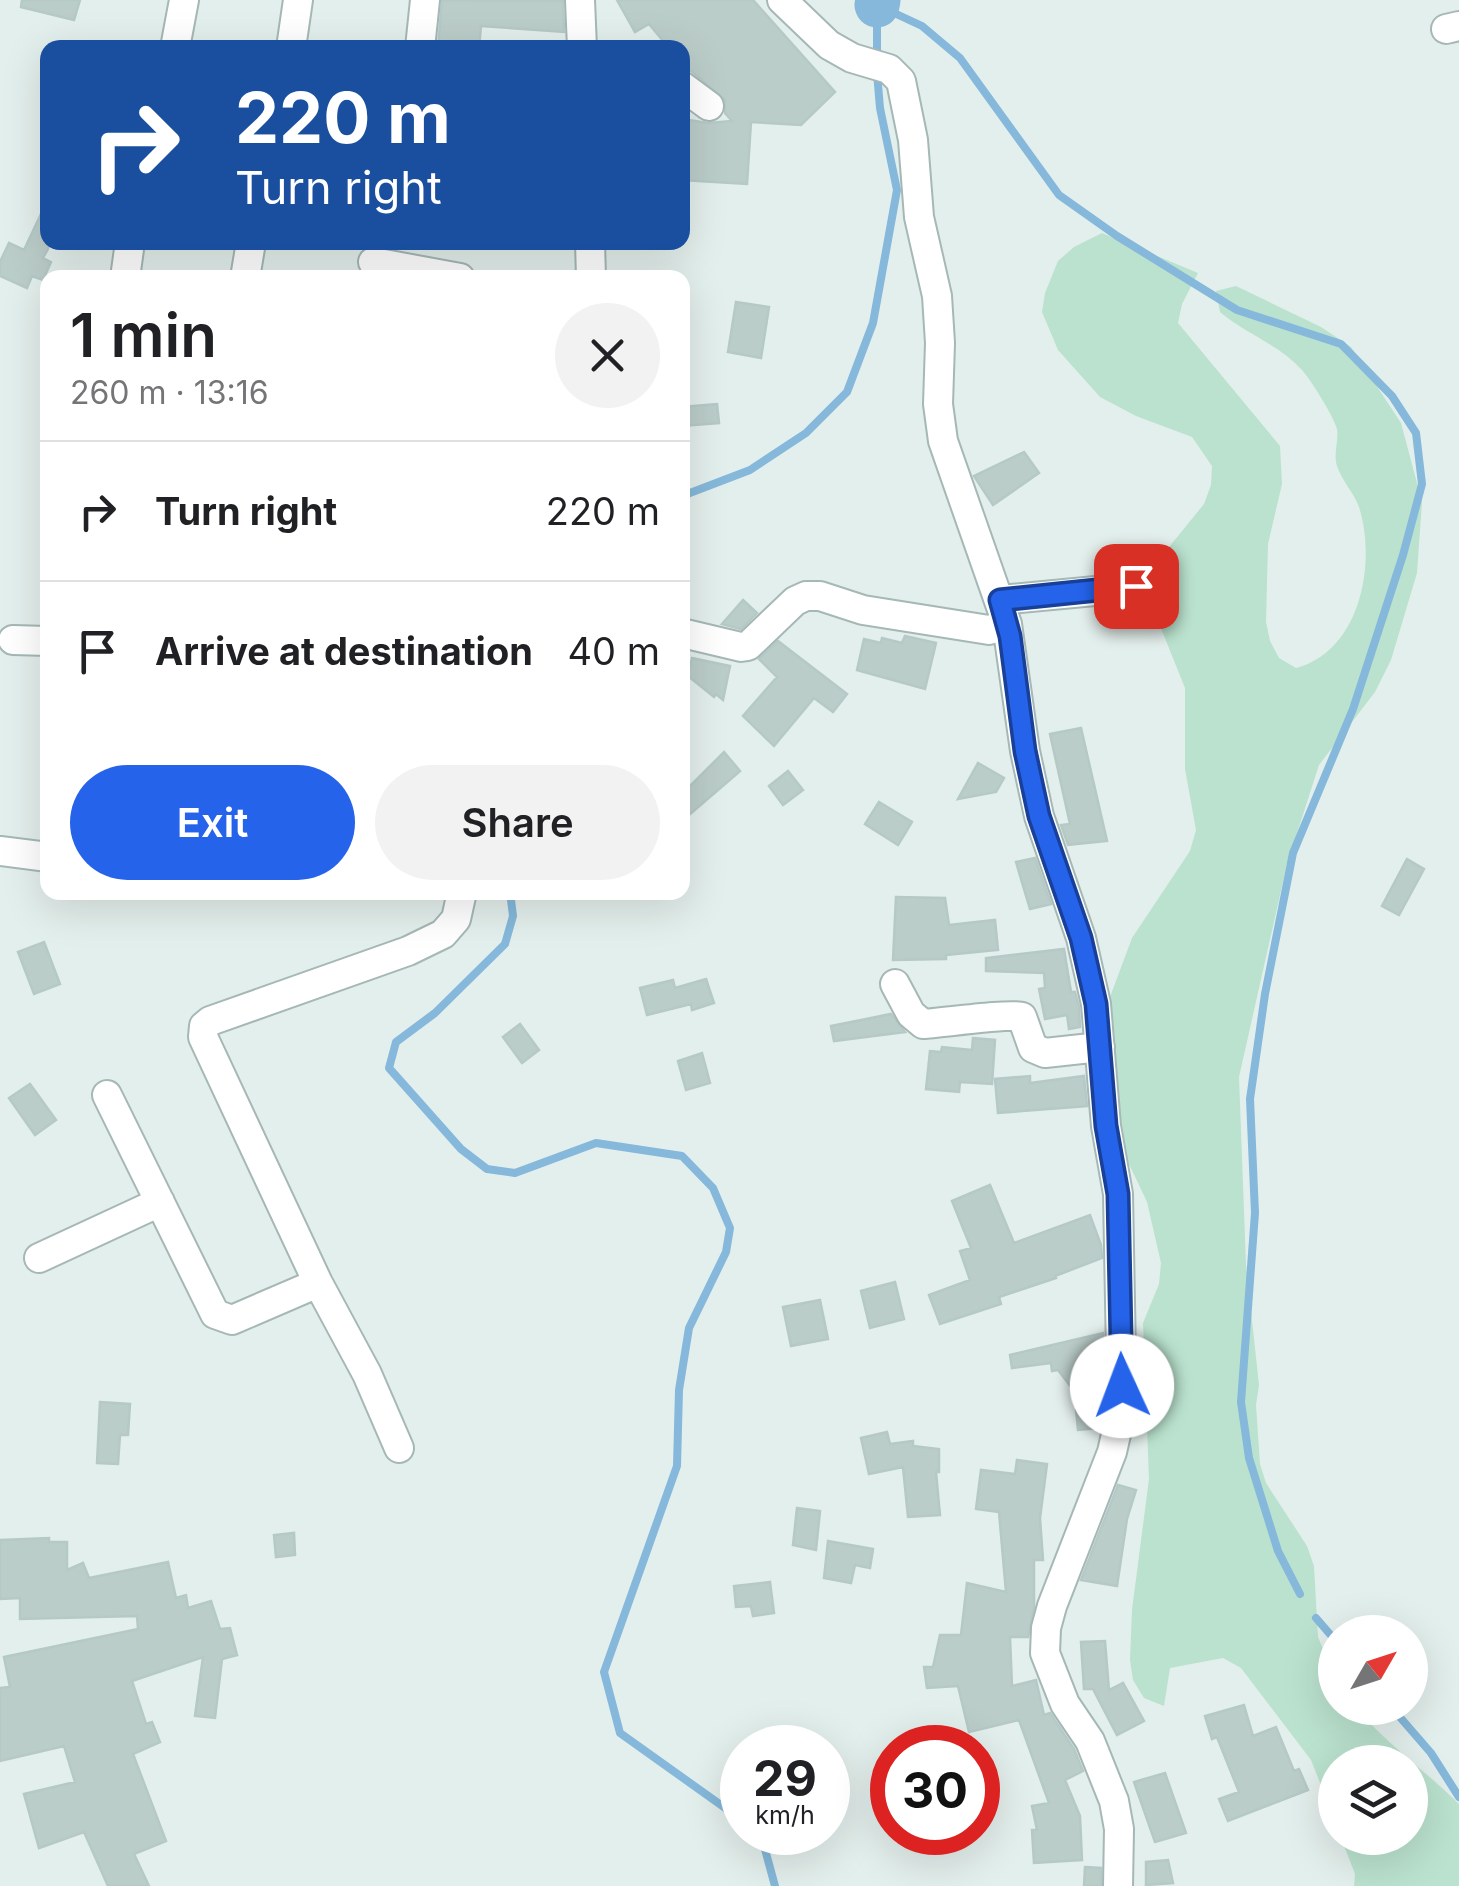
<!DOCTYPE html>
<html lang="en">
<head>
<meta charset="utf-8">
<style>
  body { margin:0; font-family:Inter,sans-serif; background:#f2f2f2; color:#202124; height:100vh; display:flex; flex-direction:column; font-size:38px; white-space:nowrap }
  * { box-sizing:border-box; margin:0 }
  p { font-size:32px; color:#757577 }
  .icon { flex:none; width:55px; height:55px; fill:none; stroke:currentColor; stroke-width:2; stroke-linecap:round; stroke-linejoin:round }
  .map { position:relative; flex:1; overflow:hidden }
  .sheet { position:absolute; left:40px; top:270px; width:650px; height:630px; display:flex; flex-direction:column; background:#fff; border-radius:20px; box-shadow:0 10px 40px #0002 }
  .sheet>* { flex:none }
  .banner { position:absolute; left:40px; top:40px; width:650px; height:210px; border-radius:20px; box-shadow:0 10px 40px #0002; background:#1a4fa0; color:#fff; overflow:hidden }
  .needle { width:65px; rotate:51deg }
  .buttons { position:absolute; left:1318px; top:1615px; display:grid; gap:20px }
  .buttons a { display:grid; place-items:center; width:110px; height:110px; border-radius:50%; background:#fff; box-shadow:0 10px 40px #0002; font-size:50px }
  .speed { position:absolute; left:720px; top:1725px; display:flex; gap:20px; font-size:50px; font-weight:700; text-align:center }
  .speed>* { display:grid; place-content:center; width:130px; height:130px; border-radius:50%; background:#fff; box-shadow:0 10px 40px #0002; line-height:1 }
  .speed small { font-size:25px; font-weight:400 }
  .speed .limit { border:15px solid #d22; background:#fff; color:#111 }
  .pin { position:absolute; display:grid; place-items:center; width:85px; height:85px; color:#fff; margin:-42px; border-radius:20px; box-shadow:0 5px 15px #0006 }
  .me { position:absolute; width:110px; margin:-55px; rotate:358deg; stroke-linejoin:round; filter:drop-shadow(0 0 8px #0008) }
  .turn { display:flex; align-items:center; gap:35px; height:210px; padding:0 30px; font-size:45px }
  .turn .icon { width:130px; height:130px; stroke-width:2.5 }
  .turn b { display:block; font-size:70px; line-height:85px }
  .round { display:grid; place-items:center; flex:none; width:105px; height:105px; border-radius:52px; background:#f2f2f2 }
  .summary { display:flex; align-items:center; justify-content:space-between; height:170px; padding:0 30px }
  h1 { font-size:60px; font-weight:600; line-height:75px }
  .cta { display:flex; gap:20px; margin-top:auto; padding:20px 30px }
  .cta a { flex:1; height:115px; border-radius:60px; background:#2563eb; color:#fff; font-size:40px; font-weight:600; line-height:115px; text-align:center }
  .cta a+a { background:#f2f2f2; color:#202124 }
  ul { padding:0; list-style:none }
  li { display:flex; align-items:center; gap:30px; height:140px; padding:0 30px; border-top:2px solid #e0e0e0 }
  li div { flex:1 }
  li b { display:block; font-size:38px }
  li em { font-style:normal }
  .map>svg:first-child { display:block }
  .green { fill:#bae2ce }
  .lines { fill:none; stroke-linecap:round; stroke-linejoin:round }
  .stream { stroke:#85b8da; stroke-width:8 }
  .river { stroke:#85b8da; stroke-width:45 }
  .building { fill:#bbcdc9; stroke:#b5c9c6; stroke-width:2.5 }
  .minor-casing { stroke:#a5b8b6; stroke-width:32 }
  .minor { stroke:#fff; stroke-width:28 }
  .route-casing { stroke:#184099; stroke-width:25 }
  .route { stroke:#2563eb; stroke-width:18 }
</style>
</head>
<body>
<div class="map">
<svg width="1459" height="1886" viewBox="0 0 1459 1886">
  <rect width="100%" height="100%" fill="#e3efec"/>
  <path class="green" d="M1102,233L1198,273L1182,304L1178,323L1280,446L1282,484L1268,544L1266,622L1270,641L1279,658L1296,668C1360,651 1377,564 1359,507C1354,493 1342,481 1337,466C1333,453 1339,441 1337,429C1334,417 1310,378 1301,369C1278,344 1246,334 1220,312L1216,291L1236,286L1321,327L1351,347L1401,423L1422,502L1417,573L1391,660L1375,692L1319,765L1287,864L1239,1077L1246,1265L1259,1385L1256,1405L1260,1464L1266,1483L1307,1546L1314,1566L1318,1637L1335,1678V1708H1357C1384,1742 1427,1772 1459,1804V1886H1354L1355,1874L1341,1838H1410V1762H1335V1821L1311,1760L1241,1668L1223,1658L1170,1668L1164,1706L1144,1698L1133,1680L1130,1660L1132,1610L1149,1479L1143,1323L1159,1284L1161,1263L1147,1202L1129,1164L1118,1124L1110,997L1132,938L1190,851L1196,830L1185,769V688L1154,611L1148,588L1165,552L1204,504L1211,485L1212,466L1192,437L1136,416L1100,397L1058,350L1042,312L1045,293L1058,261L1074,247Z"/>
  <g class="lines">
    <path class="stream" d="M877,59V5L922,26L960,58L1059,195L1117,236L1237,310L1341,344L1392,396L1416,433L1422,484L1403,555L1353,709L1293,853L1265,994L1250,1099L1255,1213L1241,1402L1249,1458L1278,1551L1300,1594
      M682,496L750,470L806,433L847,392L873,323L897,190L880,108L877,73
      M510,892L513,916L505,944L435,1013L396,1042L389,1068L461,1149L487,1169L515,1173L596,1143L682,1156L713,1188L730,1228L726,1252L689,1328L679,1390L677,1466L604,1672L620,1733L742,1820
      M1316,1618L1335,1640
      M1392,1708L1431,1753L1459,1797
      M754,1832L763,1842L775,1886"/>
    <path class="river" d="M877,5L878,0"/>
  </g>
  <path class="building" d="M22,0H80L74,20L21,7Z
    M442,0L563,1L564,32L481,26L479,48H438Z
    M617,0H753L835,92L801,125L751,122L747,184L682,180V119L708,123L732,121L725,113V100L682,63V48H669L649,24L635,32Z
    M48,199V249L43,258L51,262L43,280L32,276L27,288L0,276V262L9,243L24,250Z
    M736,302L769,307L761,358L728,352Z
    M717,404L719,423L682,426V407Z
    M1024,452L1039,473L993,505L974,476Z
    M743,600L757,613L741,629L722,624Z
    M905,636L936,643L925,689L857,670L864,639L881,643L882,638L902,643Z
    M778,641L847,694L833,712L814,698L774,746L743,716L777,677L759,659Z
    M692,658L730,666L723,700L716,694L714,697L688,676Z
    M1081,728L1107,841L1068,845L1061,825L1070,824L1050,734Z
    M724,752L740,771L682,821V794Z
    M978,763L1004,778L996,792L958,799Z
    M788,771L803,790L783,805L769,786Z
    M879,802L912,822L898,845L865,824Z
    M1035,858L1051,904L1030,909L1016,862Z
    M1407,859L1424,869L1399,915L1382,906Z
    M896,897L945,898L949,925L995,920L998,950L946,955V959L893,960Z
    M44,942L60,984L34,994L18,952Z
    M1064,949L1071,992H1075L1079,1007L1080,1027L1069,1029L1067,1015L1045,1019L1039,989L1045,988L1044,973L986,971V958Z
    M706,979L714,1003L692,1010L691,1004L647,1015L640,988L673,980L675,988Z
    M891,1014L905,1032L834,1041L831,1026Z
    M520,1024L539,1050L522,1063L503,1037Z
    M973,1038L995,1040L992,1084L960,1082L959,1092L926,1089L930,1051L941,1052L942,1047L972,1050Z
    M702,1053L710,1083L686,1090L678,1061Z
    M1030,1076V1083L1084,1076L1087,1106L998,1113L995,1079Z
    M30,1084L56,1120L35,1135L9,1098Z
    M990,1185L1014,1243L1090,1215L1101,1245L1102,1258L1055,1276L1056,1278L999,1297L1001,1304L940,1324L929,1295L970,1280L960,1251L971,1248L952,1201Z
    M895,1282L904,1319L870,1328L861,1291Z
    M820,1300L828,1339L791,1346L783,1307Z
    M1103,1333L1104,1356L1091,1359L1099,1395H1104L1099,1428L1078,1430L1076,1410L1088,1409L1058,1370L1052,1371L1051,1363L1012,1368L1010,1355Z
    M100,1402L130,1404L128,1435H120L118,1464L97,1463Z
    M887,1432L890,1444L913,1441V1446L939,1449V1472H936L940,1515L908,1517L903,1467L869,1474L861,1438Z
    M1017,1460L1047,1464L1040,1518L1043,1560H1034V1607L1028,1637H1010L1012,1686L1036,1680L1044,1715L1050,1713L1074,1749L1083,1771L1065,1780L1080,1816L1082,1860L1034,1863L1032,1830H1037L1032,1806L1049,1803L1019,1720L969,1732L958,1686L927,1688L924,1667H933L940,1635H961L967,1583L1006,1592L999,1512L976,1509L981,1470L1015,1474Z
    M1118,1485L1136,1490L1127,1519L1117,1586L1081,1580Z
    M797,1508L820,1511L816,1550L793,1545Z
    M294,1533L295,1555L276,1557L274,1535Z
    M49,1538V1542H67V1570L83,1563L89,1578L168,1562L176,1598L186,1595L188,1608L211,1601L220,1629L230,1628L237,1655L222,1659L215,1718L195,1716L203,1657L132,1681L146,1724L152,1722L160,1742L133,1754L166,1841L134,1854L149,1886H108L84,1832L39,1848L24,1794L75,1782L64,1746L0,1761V1688L10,1687L4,1657L138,1629L137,1616L20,1619V1598L0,1599V1540Z
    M828,1541L873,1549L870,1568L855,1565L851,1583L824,1578Z
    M770,1582L774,1613L753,1616L751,1606L736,1607L734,1586Z
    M1105,1641L1109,1690L1123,1683L1144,1721L1117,1735L1093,1689H1084L1081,1642Z
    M1244,1705L1253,1736L1276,1727L1294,1771L1299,1769L1308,1790L1228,1821L1219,1799L1239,1792L1217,1737L1212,1739L1205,1716Z
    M1165,1773L1186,1833L1155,1842L1134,1782Z
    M1168,1860L1173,1883L1146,1885V1862Z
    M1085,1867L1101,1868V1886H1084Z"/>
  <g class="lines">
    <defs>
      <path id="minor" d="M580,0L582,48
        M782,0L829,45L852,58L889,69L901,81L913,140L919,217L937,296L940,343L938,404L943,441L1007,624L1025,751L1039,816L1081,938L1096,1004L1106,1126L1118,1194L1122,1408L1112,1452L1052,1606L1046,1628L1045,1653L1065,1704L1090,1741L1114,1801L1119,1829L1118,1886
        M1446,29L1459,26
        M175,48L184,0
        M291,48L298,0
        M420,48L425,0
        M682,86L709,106
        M590,242L591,278
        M373,262L460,278
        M125,278L130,242
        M245,278L251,242
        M1000,600L1137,587
        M682,633L741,647L748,646L795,601L806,596H820L863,610L989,630L1007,624
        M13,640L48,641
        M0,851L48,857
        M895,984L911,1014L923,1024C941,1023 1011,1013 1022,1017L1033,1048L1045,1053L1100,1047
        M107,1095L215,1314L232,1320L318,1283
        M39,1258L160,1202
        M399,1448L367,1374L318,1283L203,1037L204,1026L210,1021L408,951L443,934L456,919L462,892"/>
    </defs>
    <use href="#minor" class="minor-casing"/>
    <use href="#minor" class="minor"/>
  </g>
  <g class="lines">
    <defs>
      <path id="route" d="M1122,1386L1118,1194L1106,1126L1096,1004L1081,938L1039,816L1025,751L1010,636L1000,600L1136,586"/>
    </defs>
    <use href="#route" class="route-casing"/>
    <use href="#route" class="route"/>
  </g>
</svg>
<div class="buttons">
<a><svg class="needle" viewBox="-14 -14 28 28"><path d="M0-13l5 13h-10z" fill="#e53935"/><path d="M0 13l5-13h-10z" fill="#757577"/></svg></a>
<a><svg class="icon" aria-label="layers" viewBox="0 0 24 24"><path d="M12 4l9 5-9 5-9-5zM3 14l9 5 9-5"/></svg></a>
</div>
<div class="speed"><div>29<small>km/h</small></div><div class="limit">30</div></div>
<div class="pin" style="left:1136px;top:586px;background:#d93025"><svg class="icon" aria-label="arrive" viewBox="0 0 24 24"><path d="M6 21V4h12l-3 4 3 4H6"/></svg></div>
<svg class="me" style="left:1122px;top:1386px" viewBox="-20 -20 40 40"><circle r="19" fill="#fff"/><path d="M0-13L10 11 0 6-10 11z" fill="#2563eb"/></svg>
<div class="banner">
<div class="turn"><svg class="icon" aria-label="right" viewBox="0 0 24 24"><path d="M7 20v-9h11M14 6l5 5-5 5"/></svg><div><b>220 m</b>Turn right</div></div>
</div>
<section class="sheet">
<div class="summary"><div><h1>1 min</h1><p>260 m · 13:16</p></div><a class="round"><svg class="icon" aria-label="close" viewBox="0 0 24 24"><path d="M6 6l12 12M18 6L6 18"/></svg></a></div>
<ul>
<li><svg class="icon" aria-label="right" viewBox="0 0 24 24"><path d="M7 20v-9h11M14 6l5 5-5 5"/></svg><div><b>Turn right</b></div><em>220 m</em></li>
<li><svg class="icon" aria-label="arrive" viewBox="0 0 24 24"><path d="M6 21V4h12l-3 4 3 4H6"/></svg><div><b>Arrive at destination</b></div><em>40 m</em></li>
</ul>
<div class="cta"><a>Exit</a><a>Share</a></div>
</section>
</div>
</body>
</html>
